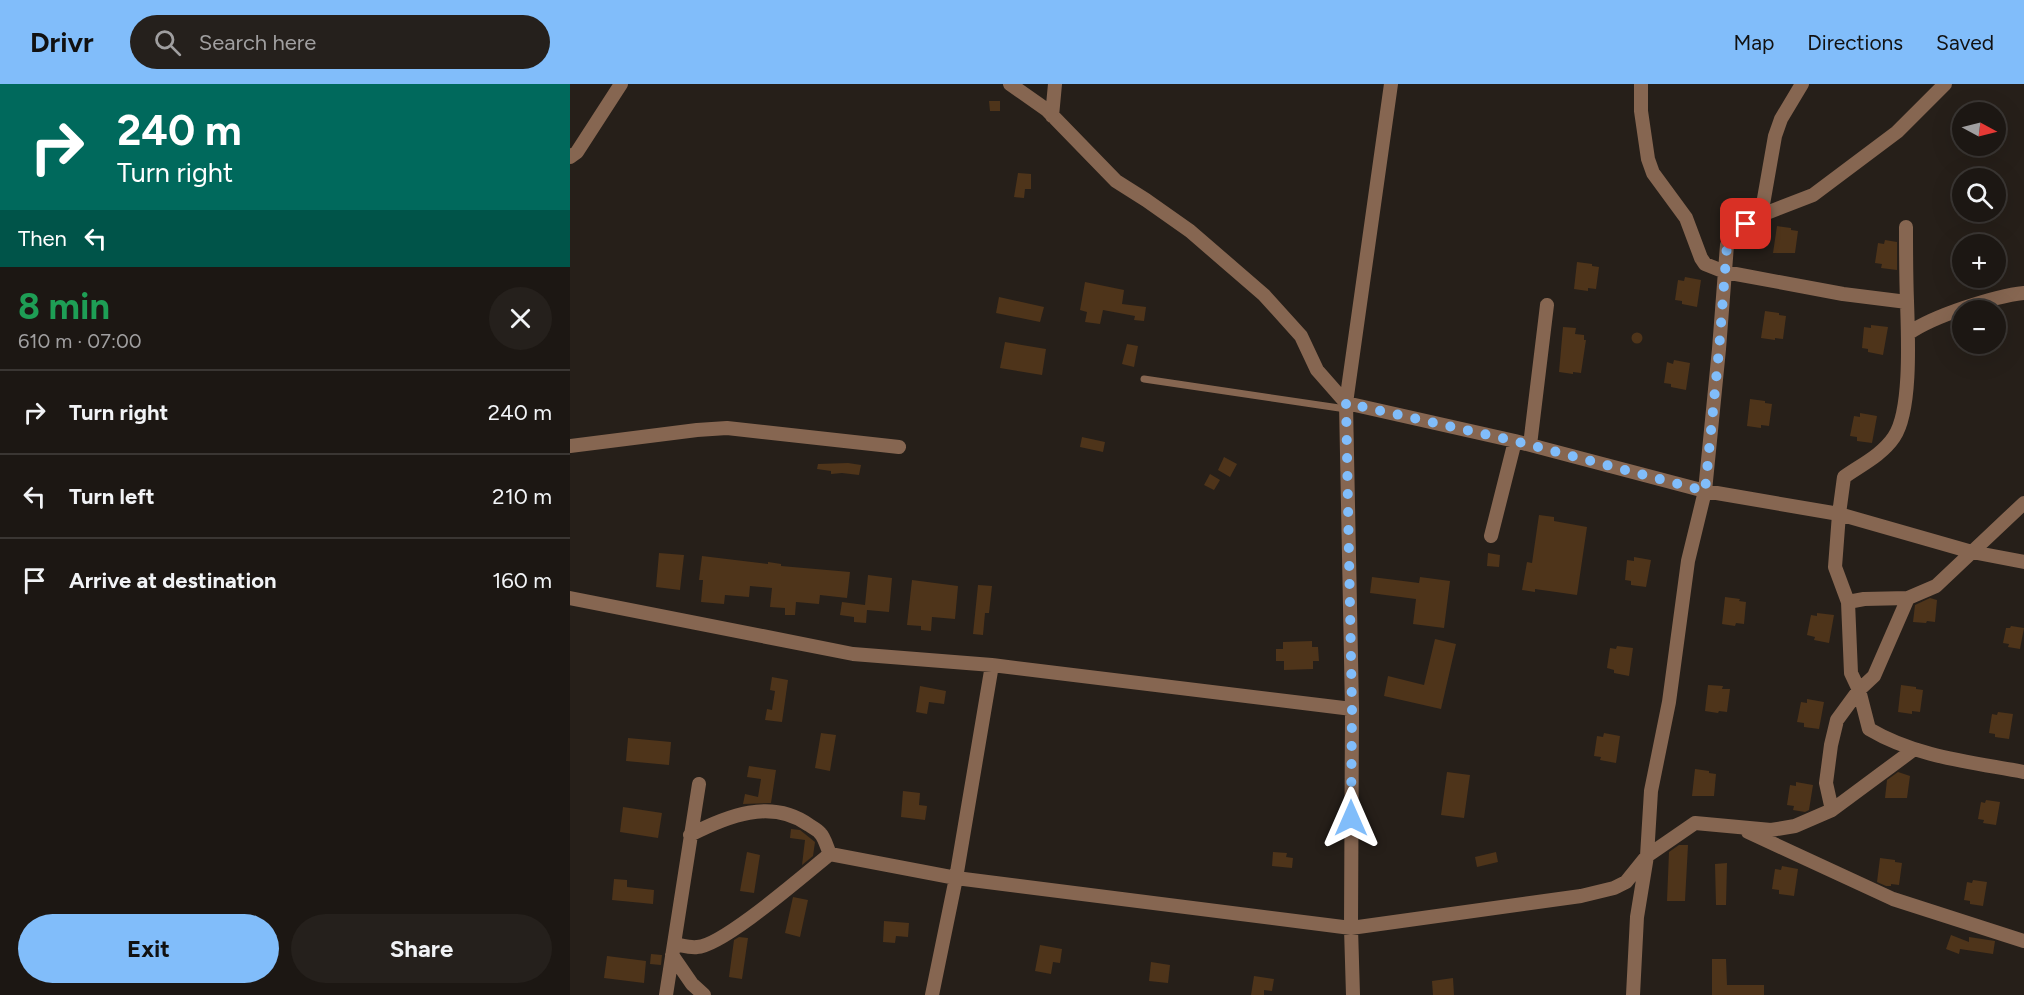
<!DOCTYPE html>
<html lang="en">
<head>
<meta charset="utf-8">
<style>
  body { margin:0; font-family:Figtree,sans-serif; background:#25201c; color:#f1f3f6; height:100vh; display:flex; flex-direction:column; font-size:22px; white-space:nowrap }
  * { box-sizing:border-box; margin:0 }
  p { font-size:20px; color:#a09fa0 }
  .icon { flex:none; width:33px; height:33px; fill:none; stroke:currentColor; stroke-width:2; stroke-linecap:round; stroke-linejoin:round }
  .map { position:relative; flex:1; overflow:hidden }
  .panel { display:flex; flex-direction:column; background:#1c1713; width:570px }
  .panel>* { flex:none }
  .top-card { background:#00695c; color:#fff; overflow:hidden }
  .needle { width:39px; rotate:97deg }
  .controls { position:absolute; left:1382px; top:18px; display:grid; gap:12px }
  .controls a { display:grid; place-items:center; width:54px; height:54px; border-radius:50%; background:#1c1713; box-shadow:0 6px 24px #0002,0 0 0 2px #3a3633; font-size:30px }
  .pin { position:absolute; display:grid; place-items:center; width:51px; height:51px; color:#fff; margin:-26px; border-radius:12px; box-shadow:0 3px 9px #0006 }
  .me { position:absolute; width:66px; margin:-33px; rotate:0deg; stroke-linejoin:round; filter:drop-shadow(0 0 4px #0008) }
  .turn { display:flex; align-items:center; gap:21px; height:126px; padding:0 18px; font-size:27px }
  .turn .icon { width:78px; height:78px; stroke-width:2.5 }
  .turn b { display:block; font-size:42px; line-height:51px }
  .then { display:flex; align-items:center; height:57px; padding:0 18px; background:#0003; gap:12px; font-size:22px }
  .round { display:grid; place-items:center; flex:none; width:63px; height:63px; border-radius:32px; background:#25201c }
  .headline { display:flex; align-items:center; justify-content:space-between; height:102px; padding:0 18px }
  h1 { font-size:36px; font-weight:700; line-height:45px; color:#1e9e55 }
  .button { display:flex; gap:12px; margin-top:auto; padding:12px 18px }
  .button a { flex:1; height:69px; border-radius:36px; background:#81bdfa; color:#111; font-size:24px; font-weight:700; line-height:69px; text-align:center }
  .button a+a { background:#25201c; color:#f1f3f6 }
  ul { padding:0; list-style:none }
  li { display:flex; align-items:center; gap:18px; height:84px; padding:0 18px; border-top:2px solid #3a3633 }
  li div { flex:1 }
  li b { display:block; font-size:22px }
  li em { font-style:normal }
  header { display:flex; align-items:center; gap:36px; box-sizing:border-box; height:84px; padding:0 30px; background:#81bdfa; color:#111 }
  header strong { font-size:28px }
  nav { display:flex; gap:33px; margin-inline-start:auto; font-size:21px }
  .search { width:420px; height:54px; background:#25201c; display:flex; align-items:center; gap:15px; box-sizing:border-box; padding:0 21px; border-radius:33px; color:#a09fa0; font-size:22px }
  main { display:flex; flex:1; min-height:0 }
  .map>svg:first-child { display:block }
  .building { fill:#4e341a }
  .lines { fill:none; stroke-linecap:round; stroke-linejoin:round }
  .lane { stroke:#866651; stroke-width:7 }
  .street { stroke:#866651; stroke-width:14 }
  .route { stroke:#81bdfa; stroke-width:10; stroke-dasharray:0 18 }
</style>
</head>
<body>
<header>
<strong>Drivr</strong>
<div class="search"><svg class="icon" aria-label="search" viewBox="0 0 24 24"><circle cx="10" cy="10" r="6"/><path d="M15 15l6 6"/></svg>Search here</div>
<nav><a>Map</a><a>Directions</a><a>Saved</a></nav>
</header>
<main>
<section class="panel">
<div class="top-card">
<div class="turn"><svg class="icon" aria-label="right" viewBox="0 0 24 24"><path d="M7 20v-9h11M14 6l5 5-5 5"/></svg><div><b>240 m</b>Turn right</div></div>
<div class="then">Then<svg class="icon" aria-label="left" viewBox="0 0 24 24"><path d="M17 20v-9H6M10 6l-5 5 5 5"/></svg></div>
</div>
<div class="headline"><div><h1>8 min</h1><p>610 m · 07:00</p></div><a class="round"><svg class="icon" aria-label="close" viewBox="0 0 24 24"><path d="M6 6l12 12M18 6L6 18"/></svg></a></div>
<ul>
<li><svg class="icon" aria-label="right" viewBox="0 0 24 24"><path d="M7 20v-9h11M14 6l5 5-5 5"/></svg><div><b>Turn right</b></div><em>240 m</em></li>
<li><svg class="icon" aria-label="left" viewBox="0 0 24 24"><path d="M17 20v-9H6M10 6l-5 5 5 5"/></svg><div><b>Turn left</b></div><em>210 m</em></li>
<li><svg class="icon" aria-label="arrive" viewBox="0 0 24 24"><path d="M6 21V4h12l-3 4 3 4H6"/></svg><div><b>Arrive at destination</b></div><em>160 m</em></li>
</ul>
<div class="button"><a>Exit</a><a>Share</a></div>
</section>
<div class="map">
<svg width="1454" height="911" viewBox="0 0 1454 911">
  <rect width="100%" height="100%" fill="#261f19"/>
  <path class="building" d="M419,17H430V27H420Z
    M448,89L461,90V105H455L454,114L444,113Z
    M1207,142L1221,144V146L1228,147L1225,169H1203Z
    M1315,156L1327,158V186L1311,184L1312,180L1305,179L1308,159L1314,160Z
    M1007,178L1022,180V182L1029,183L1026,205L1018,204V207L1004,205Z
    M1115,193L1131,196L1127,223L1112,220V217L1105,216L1108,196L1114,197Z
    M515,198L554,206L552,220L576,223L574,237L564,236L565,232L533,226L530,240L515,238L517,228L510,226Z
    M429,213L474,223L470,238L426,229Z
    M1195,227L1209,229V231L1216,232L1213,255L1205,254V256L1191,254Z
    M1301,241L1318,243L1313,271L1298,268V265L1292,264L1294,243L1301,244Z
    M993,243L1006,244L1005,250L1014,251V256H1016L1011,289L1003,288V290L989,288Z
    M1061.5 254a5.5 5.5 0 1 1 11 0a5.5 5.5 0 1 1-11 0Z
    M435,258L476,265L472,291L430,284Z
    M557,260L568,262L564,283L552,280Z
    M1104,276L1120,279L1116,306L1101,303V300L1094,299L1097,278L1103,280Z
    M1180,315L1195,317V319L1202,320L1199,342L1191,341V344L1177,342Z
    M1290,329L1307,332L1302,359L1287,357V353L1280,352L1284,332L1290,333Z
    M512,353L535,358L533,368L510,363Z
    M654,373L667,380L660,393L648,386Z
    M278,379L291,381L289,391L272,389L261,390V387L247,385L248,380Z
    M640,390L650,396L644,406L634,401Z
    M969,431L984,433V437L1017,443L1007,511L965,505V508L952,506L957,478L962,479Z
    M89,469L114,471L110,506L86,503Z
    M918,469L930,471L929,483L917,482Z
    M132,472L198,480V478L211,480V482L280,488L277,514L250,511L249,520L226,518L225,531H215V524L200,523L202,504L180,502L179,513L155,511L154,520L131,518L133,496H129Z
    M1064,473L1081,476L1076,503L1061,501V497L1055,496L1057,476L1064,477Z
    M298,491L322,494L319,528L297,526L296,539L284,538V533L270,531L272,518L295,521Z
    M802,493L849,499L850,493L880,497L874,544L843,540L846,515L800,509Z
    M342,496L388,502L385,535L362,533L361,547L351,546V542L337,541Z
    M408,501L422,502L419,529H415L413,551L403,550Z
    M1155,513L1170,515L1169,517L1176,518L1174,540L1166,539L1165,542L1152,540Z
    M1360,514L1367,516L1365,538L1357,537L1356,539L1343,538L1345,521Z
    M1247,529L1264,531L1259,559L1244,556L1245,553L1237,551L1241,531L1247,532Z
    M1441,542L1454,544L1450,565L1438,563L1439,560L1433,559L1436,544H1440Z
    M865,555L886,560L871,625L814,612L818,592L854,601Z
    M742,557V563H748L749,577H743V585L714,586V577H706V565H713V558Z
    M1047,562L1063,564L1059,592L1044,589V586L1037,584L1040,564L1046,565Z
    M202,593L218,596L212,638L195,636L197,625L202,626L205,607L200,606Z
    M1138,601L1153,602L1152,605H1160L1157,628L1149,627L1148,629L1135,627Z
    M1331,601L1346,603V605L1353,606L1350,628L1342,627V630L1328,628Z
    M350,602L376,607L374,620L359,618L357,630L346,628Z
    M1237,615L1254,618L1249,645L1234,643V639L1227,638L1231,618L1237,619Z
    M1428,628L1443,630L1439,655L1425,653V650L1419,649L1422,630L1427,631Z
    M251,649L266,651L260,687L245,684Z
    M1034,649L1050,652L1046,679L1030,676L1031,673L1024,672L1027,652L1033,653Z
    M58,654L101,658L99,681L56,677Z
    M179,682L206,686L201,719L173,720L175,710L188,713L191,695L177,693Z
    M1125,685L1139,687V689L1146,690L1144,712H1122Z
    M877,688L900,691L894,734L871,731Z
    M1328,688L1340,692L1337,714H1315L1317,696Z
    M1226,698L1243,701L1239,726L1235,728L1223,726L1224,722L1217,721L1220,701L1226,702Z
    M333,707L350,709L349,721L357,722L355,736L331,733Z
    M1416,716L1430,718L1426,741L1413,739L1414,736L1408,735L1411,718L1415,719Z
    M53,723L92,729L88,754L50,748Z
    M221,745L230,746L245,758L243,772L232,781L235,756L220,754Z
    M1109,761H1118L1115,817H1097L1099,768Z
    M177,768L190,771L184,809L170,807Z
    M703,768L717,769L716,773L723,774L722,784L702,782Z
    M926,768L928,778L907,783L905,773Z
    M1310,774L1325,776V778L1332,779L1329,801L1321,800V802H1316L1307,798Z
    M1157,779L1156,821H1146L1145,780Z
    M1212,782L1228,785L1224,812L1209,810V806L1202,805L1205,785L1211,786Z
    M44,795L57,796V803L84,806L83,820L42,816Z
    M1403,796L1417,798L1413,822L1400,820V817L1394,816L1397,798L1402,799Z
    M223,813L238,816L230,853L215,849Z
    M314,837L339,839L338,853L326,852L325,859L313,858Z
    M1381,851L1399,858V853L1425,857L1423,870L1390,865L1389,870L1376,865Z
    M169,853L178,854L172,895L159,893L164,856Z
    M470,861L492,865L490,879L483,878L481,890L465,887Z
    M81,870L92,871L91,881L80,880Z
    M37,872L76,877L74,899L34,894Z
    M1142,875H1156L1157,901H1194V911H1142Z
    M581,878L600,881L598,899L579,897Z
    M684,892L704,895L702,907L694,906V911H681Z
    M883,894L884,911H863L862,897Z"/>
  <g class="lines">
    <path class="lane" d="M574,295L776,325"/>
    <path class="street" d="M440,0L477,26L546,97L576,116L620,147L694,211L731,252L747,286L776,319L945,357L1135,407L1269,430L1402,468L1454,478
      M1071,0V27L1078,75L1083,89L1116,134L1131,174L1135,180L1155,188L1273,210L1337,218
      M482,32L485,0
      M0,73L7,68L51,0
      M1189,132L1243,111L1327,48L1375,0
      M1336,143C1336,168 1336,192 1337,217C1338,250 1342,327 1324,353C1312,371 1291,381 1274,393L1269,430L1265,483L1278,518L1281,589L1289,606L1299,645C1346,673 1401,678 1454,688
      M1339,249C1363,232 1425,212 1454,209
      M960,361L977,221
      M0,362L127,346L157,344L329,363
      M921,452L945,357
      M0,514L283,570L422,581L782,625
      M1278,518L1294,515L1338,514L1366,502L1454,419
      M1262,726L1256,699L1261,661L1267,636L1289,606L1304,592L1338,514
      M1178,748L1323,815L1454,857
      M120,751C157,732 201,714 239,741C242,743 248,746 250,749C255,754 257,764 260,770
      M104,860C111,861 120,864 127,863C153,862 235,790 260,770L386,794L781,844L1011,812L1044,804L1056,798L1077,772L1125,739L1201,746L1225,742L1262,726L1343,666
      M102,871L122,900L134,911
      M96,911L129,700
      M362,911L386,794L422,581
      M783,911L781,844L782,625L776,319L821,0
      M1063,911L1067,833L1077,772L1081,707L1099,618L1118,477L1135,407L1149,265L1157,161L1164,148L1189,132L1192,126L1205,52L1211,35L1232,0"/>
  </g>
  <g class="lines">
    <path class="route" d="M781,734L782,625L776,319L945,357L1135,407L1149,266L1157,161L1164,148L1176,140"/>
  </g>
</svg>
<div class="controls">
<a><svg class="needle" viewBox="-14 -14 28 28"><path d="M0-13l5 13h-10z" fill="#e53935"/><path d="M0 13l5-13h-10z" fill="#a09fa0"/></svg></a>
<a><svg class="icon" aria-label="search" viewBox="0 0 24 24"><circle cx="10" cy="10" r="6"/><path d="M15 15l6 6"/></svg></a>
<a>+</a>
<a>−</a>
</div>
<div class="pin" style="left:1176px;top:140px;background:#d93025"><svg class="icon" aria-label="arrive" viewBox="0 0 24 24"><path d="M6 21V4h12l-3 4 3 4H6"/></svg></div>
<svg class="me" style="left:781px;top:734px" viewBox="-20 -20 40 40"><path d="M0-17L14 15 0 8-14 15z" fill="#81bdfa" stroke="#fff" stroke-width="4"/></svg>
</div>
</main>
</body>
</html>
